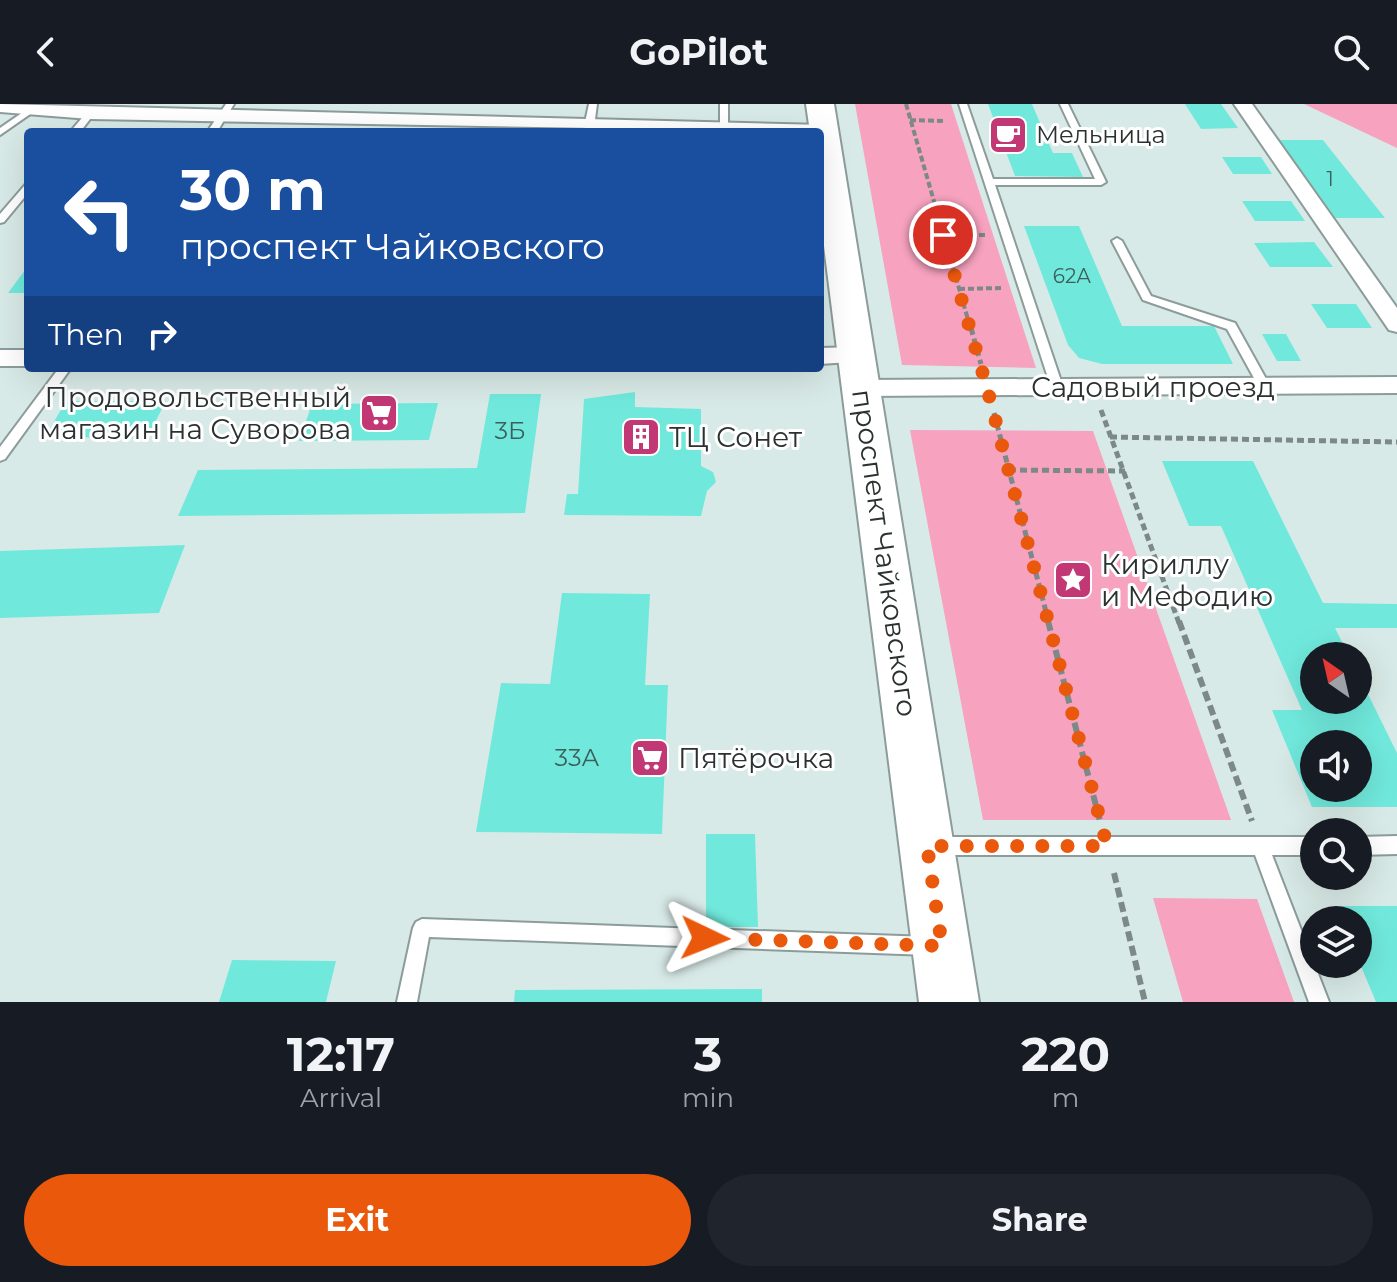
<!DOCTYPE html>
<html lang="en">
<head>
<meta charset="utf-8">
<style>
  body { margin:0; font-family:Montserrat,sans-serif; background:#20242c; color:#f1f3f6; height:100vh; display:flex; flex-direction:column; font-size:30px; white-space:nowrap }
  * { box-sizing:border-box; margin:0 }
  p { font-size:26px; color:#9ea1a6 }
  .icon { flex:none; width:44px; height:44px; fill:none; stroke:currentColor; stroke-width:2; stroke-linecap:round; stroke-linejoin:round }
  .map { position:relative; height:898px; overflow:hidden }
  .sheet { display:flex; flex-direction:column; background:#171b24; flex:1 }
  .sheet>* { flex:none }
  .top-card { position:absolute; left:24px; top:24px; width:800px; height:244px; border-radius:8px; box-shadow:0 8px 32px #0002; background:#1a4fa0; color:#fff; overflow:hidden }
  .needle { width:52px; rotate:326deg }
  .buttons { position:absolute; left:1300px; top:538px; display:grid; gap:16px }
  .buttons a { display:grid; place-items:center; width:72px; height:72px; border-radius:50%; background:#171b24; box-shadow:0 8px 32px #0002; font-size:40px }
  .pin { position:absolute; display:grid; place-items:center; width:68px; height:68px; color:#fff; margin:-34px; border:4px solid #fff; border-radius:50%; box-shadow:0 2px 8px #0007 }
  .me { position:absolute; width:88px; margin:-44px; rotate:92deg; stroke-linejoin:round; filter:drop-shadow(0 0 6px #0008) }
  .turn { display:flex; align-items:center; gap:28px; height:168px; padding:0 24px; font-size:36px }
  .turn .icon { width:104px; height:104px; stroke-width:2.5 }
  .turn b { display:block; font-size:56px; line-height:68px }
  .then { display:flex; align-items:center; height:76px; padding:0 24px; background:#0003; gap:16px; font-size:30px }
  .eta { display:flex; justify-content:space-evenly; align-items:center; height:136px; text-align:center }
  .eta b { font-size:48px; font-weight:700; line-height:56px }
  .action { display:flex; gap:16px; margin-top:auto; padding:16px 24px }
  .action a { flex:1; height:92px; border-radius:48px; background:#ea580c; color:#fff; font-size:32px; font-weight:700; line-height:92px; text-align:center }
  .action a+a { background:#20242c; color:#f1f3f6 }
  header { display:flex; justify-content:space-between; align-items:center; height:104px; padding:0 24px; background:#171b24; font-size:36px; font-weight:700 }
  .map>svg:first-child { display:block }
  .green { fill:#f7a2bf }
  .building { fill:#70e9dc; fill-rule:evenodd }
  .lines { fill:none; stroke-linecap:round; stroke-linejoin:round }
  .service-casing { stroke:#8c9c9a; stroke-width:4 }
  .minor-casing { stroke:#8c9c9a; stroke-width:4 }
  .primary-casing { stroke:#8c9c9a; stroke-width:4 }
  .path-far2 { stroke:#7c8987; stroke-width:4; stroke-dasharray:6 3; stroke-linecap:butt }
  .path-far1 { stroke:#7c8987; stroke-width:5; stroke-dasharray:7 4; stroke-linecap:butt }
  .path { stroke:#7c8987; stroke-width:6; stroke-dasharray:10 5; stroke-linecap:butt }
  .service { fill:#fff; fill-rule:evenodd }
  .minor { fill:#fff; fill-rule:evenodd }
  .primary { fill:#fff; fill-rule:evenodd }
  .route { stroke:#ea580c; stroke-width:14; stroke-dasharray:0 25.2 }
  .labels { text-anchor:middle; stroke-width:6; stroke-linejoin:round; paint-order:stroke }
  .far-number-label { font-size:20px; fill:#3c5f5b }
  .far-poi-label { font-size:24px; fill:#2a3130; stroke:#fff; text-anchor:start }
  .number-label { font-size:24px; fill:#3c5f5b }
  .street-label { font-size:28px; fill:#2a3130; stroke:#fff }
  .poi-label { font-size:28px; fill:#2a3130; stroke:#fff; text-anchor:start }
</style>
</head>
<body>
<header><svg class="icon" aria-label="back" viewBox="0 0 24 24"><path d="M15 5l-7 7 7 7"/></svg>GoPilot<svg class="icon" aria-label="search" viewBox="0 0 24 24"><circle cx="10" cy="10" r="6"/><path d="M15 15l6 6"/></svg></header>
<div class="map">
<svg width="1397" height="898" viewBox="0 0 1397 898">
  <rect width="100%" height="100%" fill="#d8eae7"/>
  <path class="green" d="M855,0H951L1036,264L902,261Z
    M1304,0H1397V44Z
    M910,326L1093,327L1231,716H983Z
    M1153,794L1257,795L1294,898H1183Z"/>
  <path class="building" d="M988,0H1032L1053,49H1072L1083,73L1015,72Z
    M1185,0H1221L1238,24L1201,25Z
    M1277,36H1323L1385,114H1335Z
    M1222,53H1261L1272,70H1233Z
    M1242,97H1291L1305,117H1255Z
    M1024,122H1079L1122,222H1214L1233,260H1102L1079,254L1068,241Z
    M1314,138L1333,163H1270L1254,139Z
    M28,162V189H8Z
    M1311,200H1356L1372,224H1327Z
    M1262,230H1286L1301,257H1277Z
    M635,288V303L701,305V362L713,368L716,378L707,387L701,412L564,411L567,390H578L584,295Z
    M490,290H541L525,409L178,412L198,366L477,364Z
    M66,297H166L147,334L45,333Z
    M438,299L429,336L299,337L312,300Z
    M1162,357H1253L1323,499L1397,500V524H1335L1349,552H1314V596H1358V570L1397,649V703H1312L1272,606H1302L1221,422H1189ZM1314,640H1358V684H1314Z
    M185,441L159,509L0,514V447Z
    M562,489L650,490L645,581H668L662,730L476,728L501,579L550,580Z
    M706,730H755L758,823H706Z
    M1337,802H1397V898H1376L1358,855V816H1342Z
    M232,856L336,857L326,898H219Z
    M762,885V898H514L515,886Z"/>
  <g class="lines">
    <defs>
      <path id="service" d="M226,0H234L217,28H207Z
        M589,0H597L594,23L589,26L584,23Z
        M720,0H728V27L720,25Z
        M959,0H967L993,75H1095L1060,0H1068L1106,78L1101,81H995L1063,283L1061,286L1057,287L1051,283Z
        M29,4L36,6L0,31V24Z
        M87,8L94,10L80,28H70Z
        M28,80V89L4,118L0,119V110L25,81Z
        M1117,134L1122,137L1151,192L1235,219L1270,282L1268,285H1260L1227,225L1143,196L1112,137Z
        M59,264H71L5,355L0,357V343Z
        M1397,732V750L1358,751V733Z
        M935,733H1314V751H1272L1329,898H1309L1255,751H935L929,748L926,742L929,736Z
        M422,815L929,833L936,835L938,842L936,849L929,851L429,833L417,898H397L413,824L416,818Z"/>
      <path id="minor" d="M0,0L824,21L833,26L824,31L820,28L90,15L0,8Z
        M1234,0H1252L1397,204V228L1389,226Z
        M857,243L869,251L865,257L820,260V244Z
        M0,246H28V262H0Z
        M1397,273V289L861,292L852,290L849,284L852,278L861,276Z"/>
      <path id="primary" d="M806,0H834L979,898H919L820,110V28H810Z"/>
    </defs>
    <use href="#service" class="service-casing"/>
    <use href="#minor" class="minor-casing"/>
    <use href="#primary" class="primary-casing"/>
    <path class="path-far2" d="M906,0L971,226
      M910,16L945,17
      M943,131H985
      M959,185L1002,184"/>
    <path class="path-far1" d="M971,224L981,260
      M1101,306L1179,519
      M994,309L1049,519
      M1110,333L1397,338
      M1009,366L1125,367"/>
    <path class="path" d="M1048,517L1100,717
      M1179,517L1252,717
      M1114,769L1145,898"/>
    <use href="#service" class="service"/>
    <use href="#minor" class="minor"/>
    <use href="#primary" class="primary"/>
  </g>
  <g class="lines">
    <path class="route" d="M705,834L942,842L927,742H1107L987,284L943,131"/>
  </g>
  <defs>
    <symbol id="cafe-square" viewBox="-11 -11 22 22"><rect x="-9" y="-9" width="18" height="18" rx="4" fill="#c13874" stroke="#fff"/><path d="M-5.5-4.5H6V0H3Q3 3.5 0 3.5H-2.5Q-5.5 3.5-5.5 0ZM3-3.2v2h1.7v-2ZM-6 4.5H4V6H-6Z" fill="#fff"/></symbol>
    <symbol id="supermarket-square" viewBox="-11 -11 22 22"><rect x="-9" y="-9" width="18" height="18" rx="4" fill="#c13874" stroke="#fff"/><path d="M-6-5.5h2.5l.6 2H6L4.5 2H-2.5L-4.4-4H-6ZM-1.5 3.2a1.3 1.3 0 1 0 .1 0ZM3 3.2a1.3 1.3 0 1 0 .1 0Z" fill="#fff"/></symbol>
    <symbol id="building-square" viewBox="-11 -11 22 22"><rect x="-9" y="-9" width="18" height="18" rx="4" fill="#c13874" stroke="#fff"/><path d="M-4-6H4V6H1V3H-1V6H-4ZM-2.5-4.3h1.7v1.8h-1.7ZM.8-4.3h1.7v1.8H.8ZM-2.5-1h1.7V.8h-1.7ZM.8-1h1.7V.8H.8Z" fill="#fff"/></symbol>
    <symbol id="sight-square" viewBox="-11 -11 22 22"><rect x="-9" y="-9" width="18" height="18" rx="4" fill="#c13874" stroke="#fff"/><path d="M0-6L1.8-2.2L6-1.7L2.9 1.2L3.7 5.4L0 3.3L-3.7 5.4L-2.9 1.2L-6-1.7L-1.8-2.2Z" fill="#fff"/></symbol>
  </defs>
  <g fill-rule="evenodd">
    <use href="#cafe-square" x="986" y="9" width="44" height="44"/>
    <use href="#supermarket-square" x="357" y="287" width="44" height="44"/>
    <use href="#building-square" x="619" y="311" width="44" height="44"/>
    <use href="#sight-square" x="1051" y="454" width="44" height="44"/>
    <use href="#supermarket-square" x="628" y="632" width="44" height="44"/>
  </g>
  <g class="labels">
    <g class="far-number-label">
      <text x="1330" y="82">1</text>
      <text x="1072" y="179">62А</text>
    </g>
    <g class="far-poi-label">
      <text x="1036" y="39">Мельница</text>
    </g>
    <g class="number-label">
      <text x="510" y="335">3Б</text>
      <text x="577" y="662">33А</text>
    </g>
    <g class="street-label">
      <text x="1153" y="293">Садовый проезд</text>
      <text transform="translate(885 449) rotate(82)" y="10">проспект Чайковского</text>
    </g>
    <g class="poi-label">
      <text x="351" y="303" text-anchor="end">Продовольственный<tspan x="351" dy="32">магазин на Суворова</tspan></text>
      <text x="669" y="343">ТЦ Сонет</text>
      <text x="1101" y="470">Кириллу<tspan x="1101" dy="32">и Мефодию</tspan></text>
      <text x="678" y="664">Пятёрочка</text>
    </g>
  </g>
</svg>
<div class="buttons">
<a><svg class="needle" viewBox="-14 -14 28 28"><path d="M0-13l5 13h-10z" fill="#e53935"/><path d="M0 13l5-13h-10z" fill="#9ea1a6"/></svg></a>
<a><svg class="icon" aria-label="sound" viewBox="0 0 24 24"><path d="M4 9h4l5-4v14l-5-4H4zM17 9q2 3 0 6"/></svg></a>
<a><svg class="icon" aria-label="search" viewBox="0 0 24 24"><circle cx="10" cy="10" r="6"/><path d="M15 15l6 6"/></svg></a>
<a><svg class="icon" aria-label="layers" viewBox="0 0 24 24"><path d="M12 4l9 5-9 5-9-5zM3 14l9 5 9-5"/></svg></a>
</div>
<div class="pin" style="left:943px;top:131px;background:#d93025"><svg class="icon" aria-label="arrive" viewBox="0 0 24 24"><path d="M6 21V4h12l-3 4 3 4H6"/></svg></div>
<svg class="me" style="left:705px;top:834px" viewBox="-20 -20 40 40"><path d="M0-17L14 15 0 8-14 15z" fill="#ea580c" stroke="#fff" stroke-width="4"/></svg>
<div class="top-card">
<div class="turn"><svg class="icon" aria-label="left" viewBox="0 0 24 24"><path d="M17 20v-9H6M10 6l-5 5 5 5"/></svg><div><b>30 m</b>проспект Чайковского</div></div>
<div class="then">Then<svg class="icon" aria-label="right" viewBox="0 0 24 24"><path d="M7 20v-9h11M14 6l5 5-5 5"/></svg></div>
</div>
</div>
<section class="sheet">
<div class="eta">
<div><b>12:17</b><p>Arrival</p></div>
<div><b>3</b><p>min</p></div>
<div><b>220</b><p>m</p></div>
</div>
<div class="action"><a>Exit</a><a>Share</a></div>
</section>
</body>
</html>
